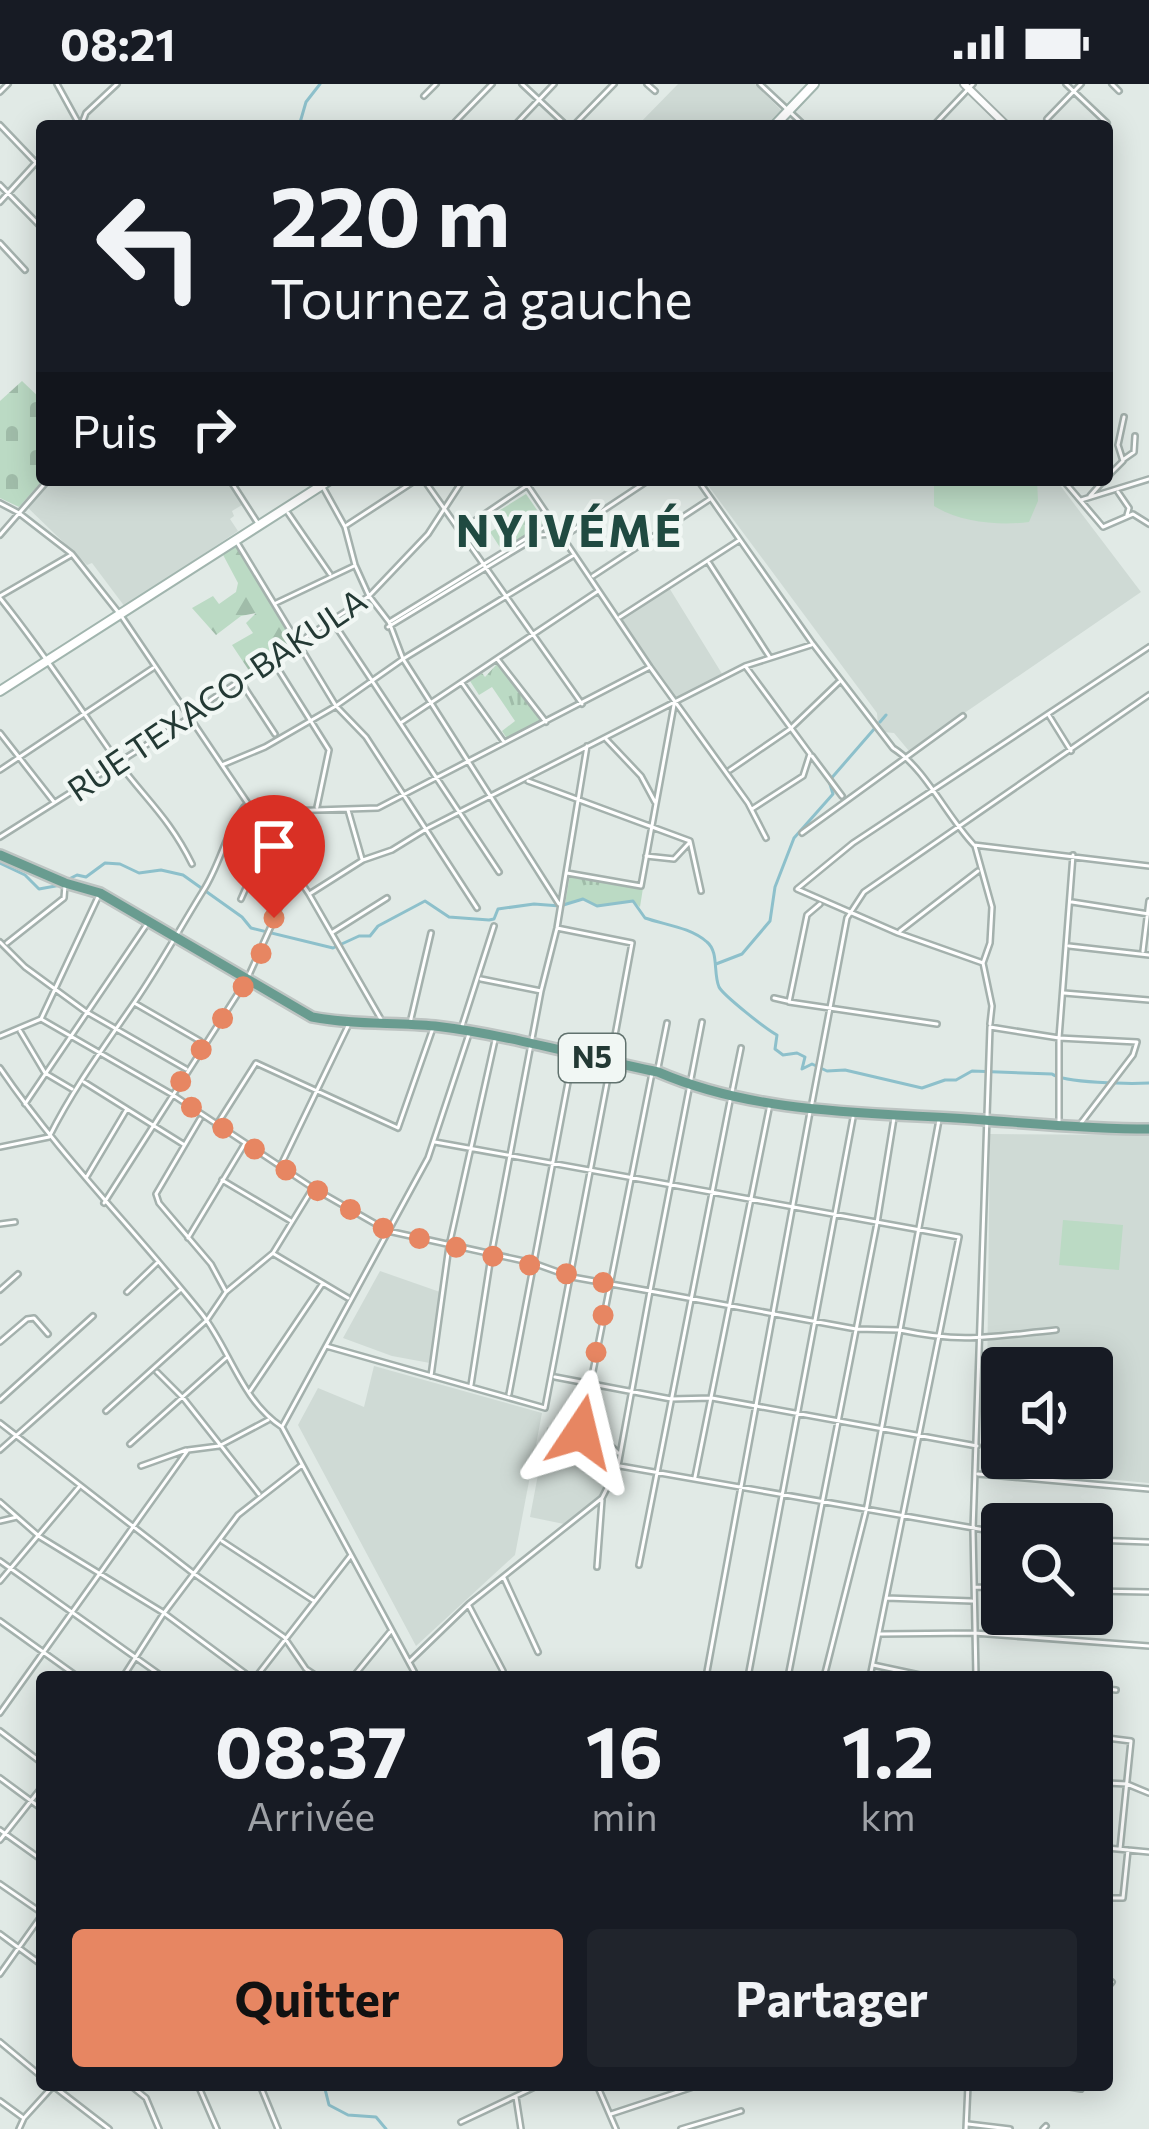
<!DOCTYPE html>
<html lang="fr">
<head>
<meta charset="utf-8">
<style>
  body { margin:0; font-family:Commissioner,sans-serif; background:#20242c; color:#f1f3f6; height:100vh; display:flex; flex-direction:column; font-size:45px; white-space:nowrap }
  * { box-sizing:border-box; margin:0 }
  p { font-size:39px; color:#9ea1a6 }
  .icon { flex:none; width:66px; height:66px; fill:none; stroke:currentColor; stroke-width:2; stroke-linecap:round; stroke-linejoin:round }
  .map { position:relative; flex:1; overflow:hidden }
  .details { position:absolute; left:36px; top:1587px; width:1077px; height:420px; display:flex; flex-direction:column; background:#171b24; border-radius:12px; box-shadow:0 6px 30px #0003 }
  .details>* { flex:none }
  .hud { position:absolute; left:36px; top:36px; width:1077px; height:366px; border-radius:12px; box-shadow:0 6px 30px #0003; background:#171b24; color:#f1f3f6; overflow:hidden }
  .buttons { position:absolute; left:981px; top:1263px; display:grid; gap:24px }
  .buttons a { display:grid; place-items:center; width:132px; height:132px; border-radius:12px; background:#171b24; box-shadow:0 6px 30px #0003; font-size:60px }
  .pin { position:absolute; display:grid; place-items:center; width:102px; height:102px; color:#fff; margin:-123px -51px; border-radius:50% 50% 50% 0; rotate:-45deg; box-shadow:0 0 12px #0007 }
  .pin .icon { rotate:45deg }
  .me { position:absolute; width:132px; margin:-66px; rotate:10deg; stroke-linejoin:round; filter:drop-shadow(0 0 9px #0008) }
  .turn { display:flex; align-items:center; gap:42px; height:252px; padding:0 36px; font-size:54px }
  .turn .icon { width:156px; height:156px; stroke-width:2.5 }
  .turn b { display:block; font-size:84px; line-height:102px }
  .then { display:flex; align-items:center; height:114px; padding:0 36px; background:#0003; gap:24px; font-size:45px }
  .eta { display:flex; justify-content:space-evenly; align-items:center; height:204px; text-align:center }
  .eta b { font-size:72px; font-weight:700; line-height:84px }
  .primary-button { display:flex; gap:24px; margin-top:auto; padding:24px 36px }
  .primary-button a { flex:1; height:138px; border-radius:12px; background:#e78662; color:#111; font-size:48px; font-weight:700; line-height:138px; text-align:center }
  .primary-button a+a { background:#20242c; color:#f1f3f6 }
  .status { display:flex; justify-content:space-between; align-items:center; height:84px; padding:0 60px; background:#171b24; direction:ltr }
  .status svg { height:33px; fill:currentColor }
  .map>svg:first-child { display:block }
  .built { fill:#cfdad5; fill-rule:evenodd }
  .grass { fill:url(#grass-tufts) }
  .forest { fill:url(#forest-firs) }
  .cemetery { fill:url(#cemetery-stones) }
  .park { fill:#bbdac4 }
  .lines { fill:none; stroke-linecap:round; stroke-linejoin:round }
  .stream { stroke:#8dc0cb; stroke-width:3 }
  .minor-casing { stroke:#a4b1ad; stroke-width:8 }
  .tertiary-casing { stroke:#a4b1ad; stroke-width:10 }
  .secondary-casing { stroke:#a1b5ae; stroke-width:12 }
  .primary-casing { stroke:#bdc4c2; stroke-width:14 }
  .minor { stroke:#fff; stroke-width:3 }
  .tertiary { stroke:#fff; stroke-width:6 }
  .secondary { stroke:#fff; stroke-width:8 }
  .primary { stroke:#699c90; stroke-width:9 }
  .route { stroke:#e78662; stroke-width:21; stroke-dasharray:0 37.8 }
  .labels { text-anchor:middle; stroke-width:9; stroke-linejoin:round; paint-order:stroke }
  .shield { fill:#f1f7f4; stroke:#61726e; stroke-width:3 }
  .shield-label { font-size:30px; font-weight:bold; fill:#233934 }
  .street-label { font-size:33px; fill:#233934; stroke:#f1f7f4 }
  .district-label { font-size:45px; font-weight:bold; letter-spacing:3px; fill:#204a41; stroke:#f1f7f4 }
</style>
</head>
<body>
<div class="status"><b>08:21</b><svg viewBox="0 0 49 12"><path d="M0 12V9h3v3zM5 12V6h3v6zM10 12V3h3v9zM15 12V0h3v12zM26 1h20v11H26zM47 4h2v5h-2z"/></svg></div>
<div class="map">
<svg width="1149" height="2045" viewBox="0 0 1149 2045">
  <defs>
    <pattern id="grass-tufts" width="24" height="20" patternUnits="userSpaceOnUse" patternTransform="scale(3)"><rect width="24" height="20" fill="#bbdac4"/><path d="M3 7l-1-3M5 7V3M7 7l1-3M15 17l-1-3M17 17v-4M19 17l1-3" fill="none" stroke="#a0bca9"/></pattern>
    <pattern id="forest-firs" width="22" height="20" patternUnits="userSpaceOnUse" patternTransform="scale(3)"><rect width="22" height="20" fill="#bbdac4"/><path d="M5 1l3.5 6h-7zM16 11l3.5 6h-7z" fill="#a0bca9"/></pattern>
    <pattern id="cemetery-stones" width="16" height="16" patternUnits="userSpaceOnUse" patternTransform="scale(3)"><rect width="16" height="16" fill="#bbdac4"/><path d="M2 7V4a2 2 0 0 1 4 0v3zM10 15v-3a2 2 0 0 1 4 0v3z" fill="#a0bca9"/></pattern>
  </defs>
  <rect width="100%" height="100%" fill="#e1eae6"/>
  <path class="built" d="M678,0H755L781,26L765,42H637Z
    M49,396H226L242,421L232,427L234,432L230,435L238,447L125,523L92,479L87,481L25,421Z
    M704,396H1056L1141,508L909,667L894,649L883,648L878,641L877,629Z
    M668,502L724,593L677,618L620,534Z
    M990,1050L1149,1051V1399L986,1384ZM1002,1284H1092V1374H1002Z
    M380,1187L440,1208L430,1279L392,1272L343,1254Z
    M374,1282L542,1329L515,1471L416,1562L298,1341L318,1304L364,1323Z
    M547,1343L600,1355L615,1370V1382L600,1411L564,1440L530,1433Z"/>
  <path class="grass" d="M526,410L546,439L501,465L490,448L500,442L492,431Z
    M498,579L544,638L508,656L502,647L515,637L492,603L479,611L470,597L482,589L485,593Z
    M570,791L643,804L640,823L633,817L597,822L583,815L565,820Z"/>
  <path class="forest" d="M231,460L238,461L292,557L250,588L232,561L253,549L246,539L256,529L241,532L216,551L192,524L213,512L219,520L236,508L238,499L221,467Z"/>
  <path class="cemetery" d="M22,297L42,316L43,396L19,423L0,414V317Z"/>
  <path class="park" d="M934,396H1037L1038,417L1029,438C999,442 959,438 934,422Z
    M1063,1136L1123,1141L1119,1186L1059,1181Z"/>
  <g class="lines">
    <path class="stream" d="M299,42L306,18L320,0
      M880,638L886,631
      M0,779L25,791L39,805L61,801
      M67,796L77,791L86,793L105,779L120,780L139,789L161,786L183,791L242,833L251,844L333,864L359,852H370L378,842L425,817L449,833L489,836L494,835L498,825L534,820L560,822L583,815L597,822L633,817L645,834C665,841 690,843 707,858C719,868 713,889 719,903C723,911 767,946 777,951L775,965L783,971L797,969L805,973L802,985L812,980L827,987L845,986L922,1004L945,996H956L972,987L1052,990C1064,999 1130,1000 1149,999
      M716,880L742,870L770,837L775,803L794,754L833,710L829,697L875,644
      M273,2001H275
      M324,2001L329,2021L348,2031L376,2033L386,2045
      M256,2002L263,2001"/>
    <defs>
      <path id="minor" d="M57,0L79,40L77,42
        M522,0L567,42
        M647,0L655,7
        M760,0L805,42
        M1066,0L1107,39
        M1112,0L1119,7
        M0,8L8,0
        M424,12L436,0
        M1047,35L1081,0
        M455,38L492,0
        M0,41L42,85
        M81,42L86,29L117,0
        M514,42L554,0
        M573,42L614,0
        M933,42L973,0
        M0,101L42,144
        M0,118L42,72
        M0,159L25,186
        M1124,375L1134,368L1135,352
        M1107,393L1123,377L1118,361L1124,333
        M230,396L257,438
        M319,396L345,443L355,481L369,512L389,538L403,575L559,820
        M424,396L582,620
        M524,396L650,583L748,719L766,754
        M698,396L813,560L893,664C925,684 947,733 974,761L1149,782
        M1063,396L1103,443L1133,430L1149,440
        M1118,408L1129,424L1127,431
        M1090,412L1104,396
        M1081,416L1149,395
        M0,419L19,429L72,470L122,533L309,810L382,937
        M288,429L330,490
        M347,441L416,396
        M464,444L535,396
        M0,451L48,396
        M238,460L336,622L366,653L477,824
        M709,479L769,572
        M593,492L710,415
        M0,512L71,471
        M0,514C42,566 77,620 115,674C144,714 169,733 192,780
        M276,519L354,482
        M620,533L738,457
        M391,537L551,439
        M333,538L499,788
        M388,543L540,451L569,449L649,396
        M498,576L546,638
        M273,577L329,666L317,723
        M746,583L810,670L803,692L752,725
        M241,598L275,650
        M462,599L504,658
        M1048,630L1071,667
        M402,638L598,507
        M0,649L54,718
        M606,655L641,692L655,718
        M812,672L842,712
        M222,681L265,663L336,622L403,575L574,471
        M0,686L153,584
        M730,686L790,645L839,598
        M528,697L690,757L701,807
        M348,726L362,775
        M254,728L378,724L650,583
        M802,749L963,632
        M0,753L189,634L212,615L369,512L428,450L463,396
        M975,762L992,823L990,859L983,879L992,922L990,940
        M646,772L674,775L689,759
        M567,789L641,802L674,621
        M311,809L363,776L392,766L426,745L745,582L811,561
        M241,815L268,754
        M1072,818L1149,830
        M820,820L807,831L789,918L937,940
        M557,844L632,859L611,973
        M900,847L978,787
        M333,848L387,814
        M0,858L25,883L85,927L186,985
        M7,859L64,814L65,801
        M1069,862L1149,871
        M1143,867L1149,817
        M983,879L898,849L797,805L853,759L1149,563
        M249,891L294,791
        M481,895L541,907
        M1064,909L1149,916
        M774,914L787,917
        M136,920L200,957
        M41,935L173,1011L313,1104L388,1147L533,1179L572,1193L650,1207L618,1382L602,1414L469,1520L409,1578
        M702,938L650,1207L856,1245L900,1246L939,1036
        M410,939L431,849
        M461,945L494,842
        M20,947L45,989L72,1005
        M0,952L41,935L99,811
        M0,984C60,1072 135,1146 202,1230C230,1266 241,1316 282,1343L417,1593
        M658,984L667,939
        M84,998L183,1060
        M732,1008L741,964
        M812,1019L847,834L864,808L1149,611
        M25,1020L147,840
        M200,1035L156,1110L159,1119L211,1180L225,1206
        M1059,1037V954L1073,771
        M216,1042L256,979L398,1044L433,944
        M435,1058L959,1153L870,1593
        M0,1063L49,1053C73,1005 103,964 134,919C159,883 180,844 203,807C220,781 226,748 244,723
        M280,1083L348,942
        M86,1094L127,1025
        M222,1096L291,1137
        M104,1119L244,900
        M0,1140L15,1138
        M188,1154L244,1061
        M274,1170L348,1214
        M0,1206L18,1190
        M127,1208L158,1178
        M0,1258L27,1235L34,1234L48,1250
        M326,1262L545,1324L610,983
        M157,1288L184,1315L259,1410
        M431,1292L449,1162L495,956
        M555,1293L671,1315L712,1314L977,1362
        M471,1301L491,1172L541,907L557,844L587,662
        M250,1307L323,1199
        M509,1310L573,972
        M0,1316L93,1232
        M106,1327L207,1236L226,1208L273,1169L311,1107
        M0,1339L193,1489L284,1553L306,1585L318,1593
        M283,1341L428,1074L469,950
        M130,1360L226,1274
        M0,1366L180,1206
        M618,1369L603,1354L581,1348L652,989
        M141,1382L186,1366
        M620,1382L1002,1449
        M978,1390L1149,1405
        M695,1393L770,1020
        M0,1418L40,1453L164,1529L250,1593
        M0,1437L17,1433
        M1092,1456L1149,1458
        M222,1457L314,1517
        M0,1477L163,1593
        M639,1481L730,1017
        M597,1483L602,1416
        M504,1494L538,1568
        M0,1497L79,1403
        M975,1503L1002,1504
        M1092,1507L1149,1508
        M886,1514L972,1517
        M469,1522L503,1587L502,1593
        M0,1537L78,1593
        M881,1550L974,1549L1149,1562
        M873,1581L929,1593
        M123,1593L164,1529L238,1431L302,1381
        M256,1593L351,1471
        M353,1593L390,1548
        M706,1593L810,1028
        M748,1593L853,1034
        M788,1593L877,1139L894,1034
        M824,1593L866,1427L900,1246C965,1260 993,1252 1056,1246
        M967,1593H991
        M976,1593L973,1446L990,943L1059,954L1137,958L1133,971L1081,1039
        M1107,1605L1116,1606
        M0,1629L188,1366L219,1362L268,1336
        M0,1647L42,1679
        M1107,1654L1131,1657L1120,1765
        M0,1694L42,1725
        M1107,1699L1127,1700L1149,1709
        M0,1746L42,1776
        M0,1756L42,1703
        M1107,1764L1149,1768
        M0,1800L42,1829
        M1107,1814H1123L1128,1766
        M0,1850L42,1881
        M0,1890L42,1831
        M1107,1904L1112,1898
        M0,1958L42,1993
        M52,2001L109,2045
        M130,2001L146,2014L159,2045
        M198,2001L217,2045
        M260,2001L278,2045
        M597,2001L616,2045
        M1059,2001L1081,2005L1082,2001
        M516,2013L521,2045
        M0,2017L22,2033
        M611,2030L699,2001
        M461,2038L539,2001
        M968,2040L1010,2045
        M19,2045L24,2034L54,2001
        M681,2045L741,2027
        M966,2045L968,2001
        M1043,2045L1046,2042"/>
      <path id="tertiary" d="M964,0L1007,42"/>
      <path id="secondary" d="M774,42L814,0
        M0,607L330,396"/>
      <path id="primary" d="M0,771L65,799L100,809L312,933C353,941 393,938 435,942C510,951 584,973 658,988C760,1032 875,1028 984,1036C1039,1040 1093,1045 1149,1045"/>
    </defs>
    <use href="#minor" class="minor-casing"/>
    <use href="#tertiary" class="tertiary-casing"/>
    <use href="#secondary" class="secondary-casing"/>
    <use href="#primary" class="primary-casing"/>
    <use href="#minor" class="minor"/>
    <use href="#tertiary" class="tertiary"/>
    <use href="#secondary" class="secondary"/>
    <use href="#primary" class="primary"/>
  </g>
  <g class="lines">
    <path class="route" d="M274,834C257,899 205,952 173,1011L313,1104L388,1147L609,1200L581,1348"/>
  </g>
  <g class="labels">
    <rect class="shield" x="559" y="950" width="66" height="48" rx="9"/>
    <g class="shield-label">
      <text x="592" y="984">N5</text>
    </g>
    <g class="street-label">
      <text transform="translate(217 611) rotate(-34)" y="12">RUE TEXACO-BAKULA</text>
    </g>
    <g class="district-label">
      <text x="570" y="463">NYIVÉMÉ</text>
    </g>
  </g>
</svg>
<div class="buttons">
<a><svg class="icon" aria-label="sound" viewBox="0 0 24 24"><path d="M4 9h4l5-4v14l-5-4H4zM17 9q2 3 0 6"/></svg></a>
<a><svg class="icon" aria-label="search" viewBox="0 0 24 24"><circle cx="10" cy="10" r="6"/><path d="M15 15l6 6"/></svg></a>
</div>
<div class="pin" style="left:274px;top:834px;background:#d93025"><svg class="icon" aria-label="arrive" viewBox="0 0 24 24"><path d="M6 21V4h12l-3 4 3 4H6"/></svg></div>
<svg class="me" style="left:581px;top:1348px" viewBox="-20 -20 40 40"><path d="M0-17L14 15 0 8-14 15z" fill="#e78662" stroke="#fff" stroke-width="4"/></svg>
<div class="hud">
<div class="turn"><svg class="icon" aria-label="left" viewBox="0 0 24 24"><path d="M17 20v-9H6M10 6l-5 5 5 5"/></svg><div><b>220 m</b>Tournez à gauche</div></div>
<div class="then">Puis<svg class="icon" aria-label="right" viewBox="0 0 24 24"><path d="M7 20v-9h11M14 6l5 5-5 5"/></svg></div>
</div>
<section class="details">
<div class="eta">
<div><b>08:37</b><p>Arrivée</p></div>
<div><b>16</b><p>min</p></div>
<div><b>1.2</b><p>km</p></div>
</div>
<div class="primary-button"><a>Quitter</a><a>Partager</a></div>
</section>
</div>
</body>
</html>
